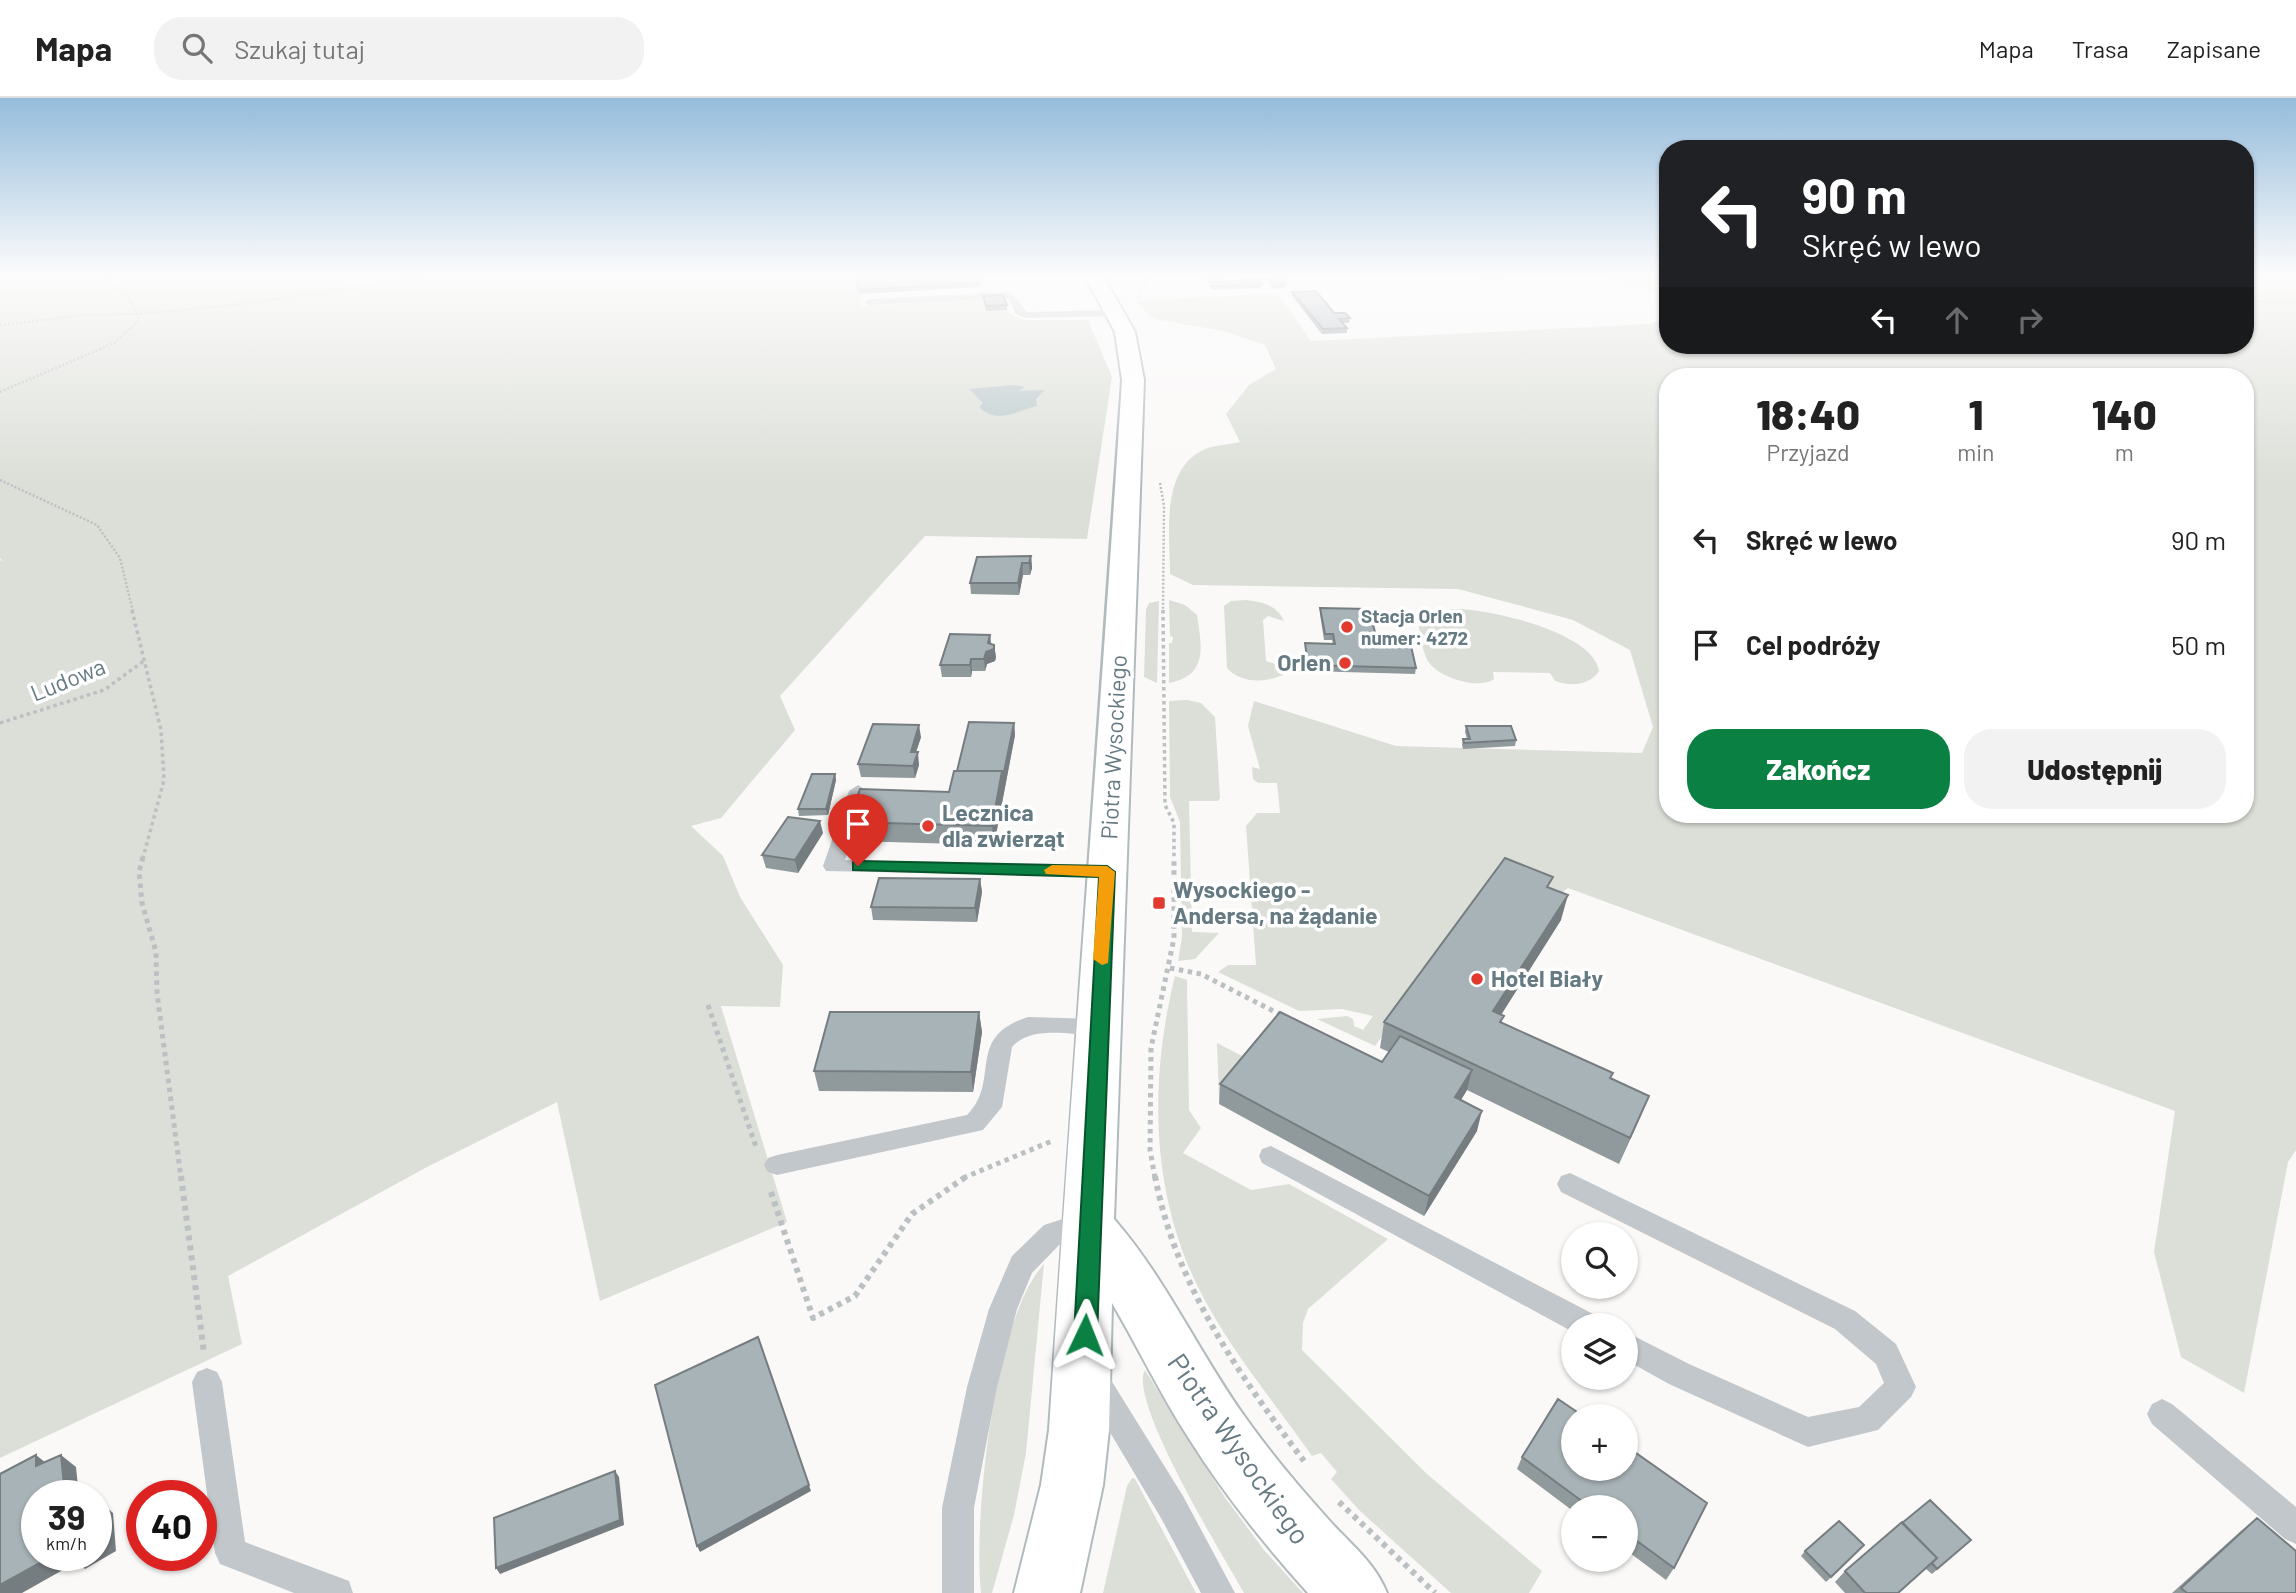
<!DOCTYPE html>
<html lang="pl">
<head>
<meta charset="utf-8">
<style>
  body { margin:0; font-family:Barlow,sans-serif; background:#f2f2f2; color:#222; height:100vh; display:flex; flex-direction:column; font-size:26px; white-space:nowrap }
  * { box-sizing:border-box; margin:0 }
  p { font-size:23px; color:#767676 }
  .icon { flex:none; width:38px; height:38px; fill:none; stroke:currentColor; stroke-width:2; stroke-linecap:round; stroke-linejoin:round }
  .map { position:relative; flex:1; overflow:hidden }
  .sheet { position:absolute; left:1659px; top:270px; width:595px; height:455px; display:flex; flex-direction:column; background:#fff; border-radius:28px; box-shadow:0 2px 5px #0004 }
  .sheet>* { flex:none }
  .hud { position:absolute; left:1659px; top:42px; width:595px; height:214px; border-radius:28px; box-shadow:0 2px 5px #0004; background:#202124; color:#fff; overflow:hidden }
  .fabs { position:absolute; left:1561px; top:1124px; display:grid; gap:14px }
  .fabs a { display:grid; place-items:center; width:77px; height:77px; border-radius:50%; background:#fff; box-shadow:0 2px 5px #0004; font-size:35px }
  .speed { position:absolute; left:21px; top:1382px; display:flex; gap:14px; font-size:35px; font-weight:700; text-align:center }
  .speed>* { display:grid; place-content:center; width:91px; height:91px; border-radius:50%; background:#fff; box-shadow:0 2px 5px #0004; line-height:1 }
  .speed small { font-size:18px; font-weight:400 }
  .speed .limit { border:10px solid #d22; background:#fff; color:#111 }
  .pin { position:absolute; display:grid; place-items:center; width:60px; height:60px; color:#fff; margin:-72px -30px; border-radius:50% 50% 50% 0; rotate:-45deg; box-shadow:0 0 7px #0007 }
  .pin .icon { rotate:45deg }
  .me { position:absolute; width:77px; margin:-38px; rotate:2deg; stroke-linejoin:round; filter:drop-shadow(0 0 5px #0008) }
  .turn { display:flex; align-items:center; gap:24px; height:147px; padding:0 28px; font-size:32px }
  .turn .icon { width:91px; height:91px; stroke-width:2.5 }
  .turn b { display:block; font-size:49px; line-height:60px }
  .lanes { display:flex; align-items:center; height:66px; padding:0 28px; background:#0003; justify-content:center; gap:35px; direction:ltr }
  .lanes .off { opacity:.35 }
  .eta { display:flex; justify-content:space-evenly; align-items:center; height:119px; text-align:center }
  .eta b { font-size:42px; font-weight:800; line-height:49px }
  .primary-button { display:flex; gap:14px; margin-top:auto; padding:14px 28px }
  .primary-button a { flex:1; height:80px; border-radius:28px; background:#0b8043; color:#fff; font-size:28px; font-weight:800; line-height:80px; text-align:center }
  .primary-button a+a { background:#f2f2f2; color:#222 }
  ul { padding:0; list-style:none }
  li { display:flex; align-items:center; gap:21px; height:105px; padding:0 28px }
  li div { flex:1 }
  li b { display:block; font-size:26px }
  li em { font-style:normal }
  header { display:flex; align-items:center; gap:42px; box-sizing:border-box; height:98px; padding:0 35px; background:#fff; border-bottom:2px solid #e0e0e0 }
  header strong { font-size:33px }
  nav { display:flex; gap:38px; margin-inline-start:auto; font-size:24px }
  .search { width:490px; height:63px; background:#f2f2f2; display:flex; align-items:center; gap:18px; box-sizing:border-box; padding:0 24px; border-radius:28px; color:#767676; font-size:26px }
  .map>svg:first-child { display:block }
  .green { fill:#dbdfd7; fill-rule:evenodd }
  .water { fill:#b8c7c9 }
  .lines { fill:none; stroke-linecap:round; stroke-linejoin:round }
  .secondary-casing { stroke:#b1babd; stroke-width:4 }
  .path-far3 { stroke:#bbc0c2; stroke-width:2.5; stroke-dasharray:2 2; stroke-linecap:butt }
  .path-far2 { stroke:#bbc0c2; stroke-width:3.5; stroke-dasharray:3.5 3.5; stroke-linecap:butt }
  .path-far1 { stroke:#bbc0c2; stroke-width:5; stroke-dasharray:4.5 4.5; stroke-linecap:butt }
  .path { stroke:#bbc0c2; stroke-width:6; stroke-dasharray:5 5; stroke-linecap:butt }
  .lane { fill:#c1c7ca; fill-rule:evenodd }
  .secondary { fill:#fff; fill-rule:evenodd }
  .wall { fill:#909a9d }
  .shaded-wall { fill:#767d80 }
  .building { fill:#a8b3b7; stroke:#767d80; stroke-width:2 }
  .route { fill:#0b8043; stroke:#07532c; stroke-width:2 }
  .slow { fill:#f59e0b }
  .poi-dot { fill:#e23a2f; stroke:#fff; stroke-width:2.5 }
  .labels { text-anchor:middle; stroke-width:7; stroke-linejoin:round; paint-order:stroke }
  .far-poi-label { font-size:19px; font-weight:bold; fill:#657a82; stroke:#fff; text-anchor:start }
  .poi-label { font-size:23px; font-weight:bold; fill:#657a82; stroke:#fff; text-anchor:start }
  .street-label { font-size:23px; fill:#657a82; stroke:#fff }
  .near-street-label { font-size:28px; fill:#657a82; stroke:#fff }
</style>
</head>
<body>
<header>
<strong>Mapa</strong>
<div class="search"><svg class="icon" aria-label="search" viewBox="0 0 24 24"><circle cx="10" cy="10" r="6"/><path d="M15 15l6 6"/></svg>Szukaj tutaj</div>
<nav><a>Mapa</a><a>Trasa</a><a>Zapisane</a></nav>
</header>
<div class="map">
<svg width="2296" height="1495" viewBox="0 0 2296 1495">
  <rect width="100%" height="100%" fill="#faf9f8"/>
  <path class="green" d="M0,178H857L860,208L1003,200L1009,215L1023,222H1088L1112,279L1087,441L925,438L780,598L795,632L721,720L691,728L723,758L740,799L783,867L780,909L721,908L787,1124L600,1203L557,1004L427,1069L228,1178L242,1246L0,1360V462L3,464L0,460Z
    M1593,178H1668V196Z
    M2245,178H2296V1052L2288,1064L2244,1295L2181,1259L2154,1154L2175,1013L1568,790L1551,803L1490,780L1456,826L1461,829L1375,948L1317,921L1347,918L1353,921L1354,928L1363,932L1373,918L1342,911L1299,913L1218,874L1228,867H1256L1246,728L1257,715H1280L1277,685H1258L1253,681L1252,669L1260,671L1248,628L1254,603L1396,648L1642,655L1653,629L1630,552L1573,522L1458,491L1193,487L1170,476C1170,437 1160,373 1203,352C1213,347 1229,347 1240,344L1226,316L1249,287L1276,271L1265,247L1224,233L1154,221L1135,203L1278,195L1311,243L1649,226L1668,220V247H2245ZM1668,278H2245V716H1668Z
    M1169,502L1185,507L1197,517C1202,549 1208,578 1169,585V545H1172L1173,539L1170,538Z
    M1246,502C1262,504 1277,507 1284,523L1268,518L1263,522L1266,563L1287,570L1285,576C1266,585 1241,586 1227,570L1224,508L1231,503Z
    M1159,503L1157,585L1144,579L1146,512L1149,505Z
    M1453,511C1487,510 1594,534 1599,573C1590,587 1570,589 1555,583L1550,575L1493,574L1494,581C1480,592 1442,580 1431,567C1423,559 1421,540 1419,529L1427,518Z
    M1187,602L1201,605L1215,619L1220,700L1218,703H1189L1192,834L1219,835L1195,861L1178,863L1182,839L1180,724L1170,699L1169,603Z
    M1175,878L1187,882L1189,1012L1201,1030L1183,1055L1251,1092L1289,1086L1388,1141L1308,1211L1303,1225L1302,1252L1427,1376L1542,1473L1529,1495H1451L1360,1413L1331,1381L1337,1374L1321,1355L1312,1358C1275,1305 1231,1253 1201,1195C1150,1096 1149,983 1175,878Z
    M1217,945L1248,961L1255,958L1219,1001Z
    M1044,1166L1026,1355L1014,1417L992,1495H981C973,1422 994,1219 1044,1166Z
    M1145,1272L1224,1398L1264,1452L1303,1495H1244C1225,1461 1127,1302 1145,1272Z
    M1132,1380L1135,1381L1196,1495H1103L1127,1388Z"/>
  <path class="water" d="M1014,287L1025,289L1019,293L1045,292L1036,301L1037,308C1020,311 999,328 979,309L983,305L969,291Z"/>
  <g class="lines">
    <defs>
      <path id="secondary" d="M1085,178H1103L1135,234L1144,282L1114,1121C1168,1183 1201,1260 1250,1326C1274,1359 1300,1390 1328,1421C1350,1446 1374,1463 1387,1495H1308C1264,1446 1223,1395 1188,1339C1160,1296 1138,1249 1112,1205L1109,1332L1103,1387L1080,1495H1014L1041,1387L1049,1332C1071,982 1100,632 1122,282L1115,234Z"/>
    </defs>
    <use href="#secondary" class="secondary-casing"/>
    <path class="path-far3" d="M108,178L130,201L137,216L235,207L433,178
      M1138,200L1149,178
      M2245,203L2296,204
      M0,227L84,217L137,216L139,222L114,245L0,294
      M2074,247L2097,253L2099,247
      M0,382L97,427L120,460L133,514
      M1160,385L1164,408L1163,514"/>
    <path class="path-far2" d="M132,512L161,632L164,682L143,760
      M1163,512L1165,707L1174,725V760
      M0,625L104,592L145,562"/>
    <path class="path-far1" d="M143,759L139,774L142,805L156,854L157,895L181,1080
      M1170,870L1201,876L1283,918
      M708,907L756,1049
      M963,1080L1052,1043
      M1155,1080L1150,1052L1151,950L1174,840V759"/>
    <path class="path" d="M181,1078L204,1255
      M1155,1078C1175,1186 1239,1277 1304,1363
      M771,1094L813,1220L855,1198L912,1116L967,1078
      M1339,1404L1435,1495"/>
    <path class="lane" d="M1011,194L1027,214L1115,212L1120,215L1115,218L1026,220L1016,216L1008,200L869,207L864,204L869,201Z
      M858,687L867,693L845,762L1107,767L1117,773L1107,779L826,773L823,768L849,693Z
      M1028,919L1097,921L1105,923L1108,929L1105,935L1097,937C1070,937 1031,927 1012,949L1002,1009L983,1032L777,1077L768,1074L764,1067L768,1060L777,1057L967,1017C1002,982 964,939 1028,919Z
      M1271,1048L1597,1218L1601,1227H1573V1234L1262,1065L1259,1058L1262,1051Z
      M1570,1075L1855,1213L1896,1246L1916,1289L1911,1299L1878,1332L1808,1349L1669,1286L1626,1262V1234L1689,1266L1808,1319L1859,1309L1884,1285L1876,1266L1835,1231L1561,1094L1557,1086L1561,1078Z
      M1072,1118L1097,1121L1101,1129L1097,1137L1062,1144L1032,1175L1017,1211L997,1289L974,1410V1495H942V1410L967,1289L989,1211L1012,1158L1044,1127Z
      M207,1270L217,1274L222,1284L245,1444L349,1483L353,1495H294L220,1466L215,1455L192,1284L197,1274Z
      M1096,1270L1106,1274L1183,1398L1235,1495H1201L1161,1420L1086,1294L1081,1284L1086,1274Z
      M2162,1301L2172,1306L2296,1409V1446L2285,1441L2152,1326L2147,1316L2152,1306Z"/>
    <use href="#secondary" class="secondary"/>
  </g>
  <path class="wall" d="M857,178L980,185V189L859,196Z
    M1204,178H1227V180L1206,181Z
    M1264,178H1280L1286,186V190L1273,191Z
    M1480,178H1507V180L1484,181Z
    M1209,184L1262,186L1261,190L1212,192L1209,188Z
    M1292,194L1334,215L1350,220L1349,225H1343L1347,230V235L1322,236L1292,198Z
    M983,198L1007,207V212L986,213Z
    M1031,458L1032,470L1030,477H1023L1019,497L971,496L970,485Z
    M1320,510L1416,570L1415,576L1307,573L1305,551V545L1333,546L1332,542H1324L1320,516Z
    M990,537L991,546L994,547L996,559L995,563L987,566L985,573H972L971,579H942L940,567Z
    M1014,625L1015,637L994,747L853,743L849,724L949,694Z
    M1466,628L1516,642L1515,648L1463,651L1462,647L1463,641H1467L1465,634Z
    M921,639L916,654L919,667L915,680L861,679L858,666Z
    M835,676L836,682L828,717L799,718L798,711Z
    M823,735L798,775L766,770L762,757Z
    M980,781L982,794L977,824L873,822L871,809Z
    M1550,790L1561,822L1501,917L1502,925L1611,981L1649,998L1619,1066L1467,992L1461,1002L1477,1033L1424,1118L1219,1006L1220,986L1382,964L1389,954L1380,950L1384,924Z
    M979,914L982,934L973,994L819,993L814,973Z
    M1558,1301L1583,1318H1573V1370H1626V1348L1707,1405L1674,1470L1666,1482L1626,1452V1409H1573V1413L1517,1371L1522,1359Z
    M2257,1420L2296,1495H2172L2242,1432Z
    M1965,1447L1932,1476L1926,1471L1899,1495H1845L1835,1484L1845,1473Z
    M1805,1453H1858L1826,1484L1801,1458Z"/>
  <path class="shaded-wall" d="M1031,458L1032,470L1030,477L1029,465Z
    M1022,465L1023,477L1019,497L1018,485Z
    M990,537L991,548L994,547L996,559L995,563L987,566L985,573L984,561Z
    M971,561L972,573L971,579L970,567Z
    M1014,625L1015,637L994,747L992,728L1002,673Z
    M919,627L921,639L912,666L911,654Z
    M918,654L919,667L915,680L913,668Z
    M835,676L836,682L828,717L826,711Z
    M820,723L823,735L798,775L795,762Z
    M980,781L982,794L977,824L975,810Z
    M1568,797L1561,822L1487,939L1493,913Z
    M979,914L982,934L973,994L971,974Z
    M1472,972L1467,992L1450,1019L1455,999Z
    M1649,998L1638,1024L1619,1066L1630,1040Z
    M1482,1013L1477,1033L1424,1118L1429,1098Z
    M758,1239L811,1393L700,1454L697,1448Z
    M36,1357L51,1369L36,1368Z
    M61,1357L76,1369L79,1398H65Z
    M615,1373L619,1379L624,1427L500,1476L496,1470Z
    M99,1403L113,1415L116,1453L85,1471L77,1464L22,1495H0V1487L52,1458H96Z"/>
  <path class="building" d="M857,178H977L980,185L858,192Z
    M1267,178H1280L1286,186L1274,187Z
    M1259,182L1262,186L1212,188L1209,184Z
    M1316,193L1334,215H1345L1350,220L1339,221L1347,230L1323,231L1292,194Z
    M1003,197L1007,207L986,208L983,198Z
    M1031,458L1029,465H1022L1018,485H970L977,459Z
    M1320,510L1369,511L1378,546L1411,548L1416,570L1308,567L1305,545L1335,546L1333,536H1325Z
    M950,536L990,537L988,545L994,547V551L986,554L984,561H971L970,567H940Z
    M969,624L1014,625L1003,679L1002,673H957Z
    M873,626L919,627L911,654H918L913,668L858,666Z
    M1466,628H1511L1516,642L1464,645L1463,641H1470Z
    M954,673H1002L992,728L849,724L860,691L949,694Z
    M812,676H835L826,711H798Z
    M788,719L820,723L795,762L762,757Z
    M1505,760L1553,779L1547,789L1568,797L1493,913L1504,918L1500,924L1613,975L1610,980L1649,998L1630,1040L1384,924Z
    M879,780L980,781L975,810L871,809Z
    M830,914H979L971,974L814,973Z
    M1280,914L1382,964L1400,938L1472,972L1455,999L1482,1013L1429,1098L1220,986Z
    M758,1239L809,1387L697,1448L655,1287Z
    M1558,1301L1583,1318H1573V1370H1626V1348L1707,1405L1674,1470L1626,1435V1409H1590L1522,1359Z
    M36,1357V1368L61,1357L65,1398H37V1458H52L0,1487V1376Z
    M615,1373L620,1422L496,1470L494,1420Z
    M1930,1402L1971,1442L1937,1471L1932,1465L1937,1460L1902,1425Z
    M99,1403L101,1442L96,1445V1404Z
    M2257,1420L2296,1453V1495H2187L2181,1490Z
    M1839,1423L1864,1447L1831,1479L1805,1453Z
    M1902,1424L1937,1460L1898,1495H1865L1845,1473Z"/>
  <linearGradient id="sky" x2="0" y2="1"><stop stop-color="#95bcdc"/><stop offset="0.46" stop-color="#fdfcfc"/><stop offset="1" stop-color="#fdfcfc" stop-opacity="0"/></linearGradient>
  <rect width="2296" height="387" fill="url(#sky)"/>
  <path class="route" d="M858,763L1107,768L1115,774L1097,1237L1093,1245L1085,1248L1077,1245L1074,1237L1099,779L853,772V764Z"/>
  <path class="slow" d="M1052,767L1107,768L1115,774L1108,865L1102,867L1093,861L1099,779L1046,776L1044,772Z"/>
  <g class="poi-dot">
    <circle cx="1347" cy="529" r="7"/>
    <circle cx="1345" cy="565" r="7"/>
    <circle cx="928" cy="728" r="7"/>
    <rect x="1152" y="798" width="14" height="14" rx="3.5"/>
    <circle cx="1477" cy="881" r="7"/>
  </g>
  <g class="labels">
    <g class="far-poi-label">
      <text x="1361" y="525">Stacja Orlen<tspan x="1361" dy="22">numer: 4272</tspan></text>
    </g>
    <g class="poi-label">
      <text x="1331" y="573" text-anchor="end">Orlen</text>
      <text x="942" y="723">Lecznica<tspan x="942" dy="26">dla zwierząt</tspan></text>
      <text x="1173" y="800">Wysockiego -<tspan x="1173" dy="26">Andersa, na żądanie</tspan></text>
      <text x="1491" y="889">Hotel Biały</text>
    </g>
    <g class="street-label">
      <text transform="translate(68 582) rotate(-22)" y="8">Ludowa</text>
      <text transform="translate(1114 649) rotate(-87)" y="8">Piotra Wysockiego</text>
    </g>
    <g class="near-street-label">
      <text transform="translate(1239 1351) rotate(55)" y="10">Piotra Wysockiego</text>
    </g>
  </g>
</svg>
<div class="fabs">
<a><svg class="icon" aria-label="search" viewBox="0 0 24 24"><circle cx="10" cy="10" r="6"/><path d="M15 15l6 6"/></svg></a>
<a><svg class="icon" aria-label="layers" viewBox="0 0 24 24"><path d="M12 4l9 5-9 5-9-5zM3 14l9 5 9-5"/></svg></a>
<a>+</a>
<a>−</a>
</div>
<div class="speed"><div>39<small>km/h</small></div><div class="limit">40</div></div>
<div class="pin" style="left:858px;top:768px;background:#d93025"><svg class="icon" aria-label="arrive" viewBox="0 0 24 24"><path d="M6 21V4h12l-3 4 3 4H6"/></svg></div>
<svg class="me" style="left:1085px;top:1237px" viewBox="-20 -20 40 40"><path d="M0-17L14 15 0 8-14 15z" fill="#0b8043" stroke="#fff" stroke-width="4"/></svg>
<div class="hud">
<div class="turn"><svg class="icon" aria-label="left" viewBox="0 0 24 24"><path d="M17 20v-9H6M10 6l-5 5 5 5"/></svg><div><b>90 m</b>Skręć w lewo</div></div>
<div class="lanes"><svg class="icon" aria-label="left" viewBox="0 0 24 24"><path d="M17 20v-9H6M10 6l-5 5 5 5"/></svg><svg class="icon off" aria-label="ahead" viewBox="0 0 24 24"><path d="M12 20V5M6 11l6-6 6 6"/></svg><svg class="icon off" aria-label="right" viewBox="0 0 24 24"><path d="M7 20v-9h11M14 6l5 5-5 5"/></svg></div>
</div>
<section class="sheet">
<div class="eta">
<div><b>18:40</b><p>Przyjazd</p></div>
<div><b>1</b><p>min</p></div>
<div><b>140</b><p>m</p></div>
</div>
<ul>
<li><svg class="icon" aria-label="left" viewBox="0 0 24 24"><path d="M17 20v-9H6M10 6l-5 5 5 5"/></svg><div><b>Skręć w lewo</b></div><em>90 m</em></li>
<li><svg class="icon" aria-label="arrive" viewBox="0 0 24 24"><path d="M6 21V4h12l-3 4 3 4H6"/></svg><div><b>Cel podróży</b></div><em>50 m</em></li>
</ul>
<div class="primary-button"><a>Zakończ</a><a>Udostępnij</a></div>
</section>
</div>
</body>
</html>
